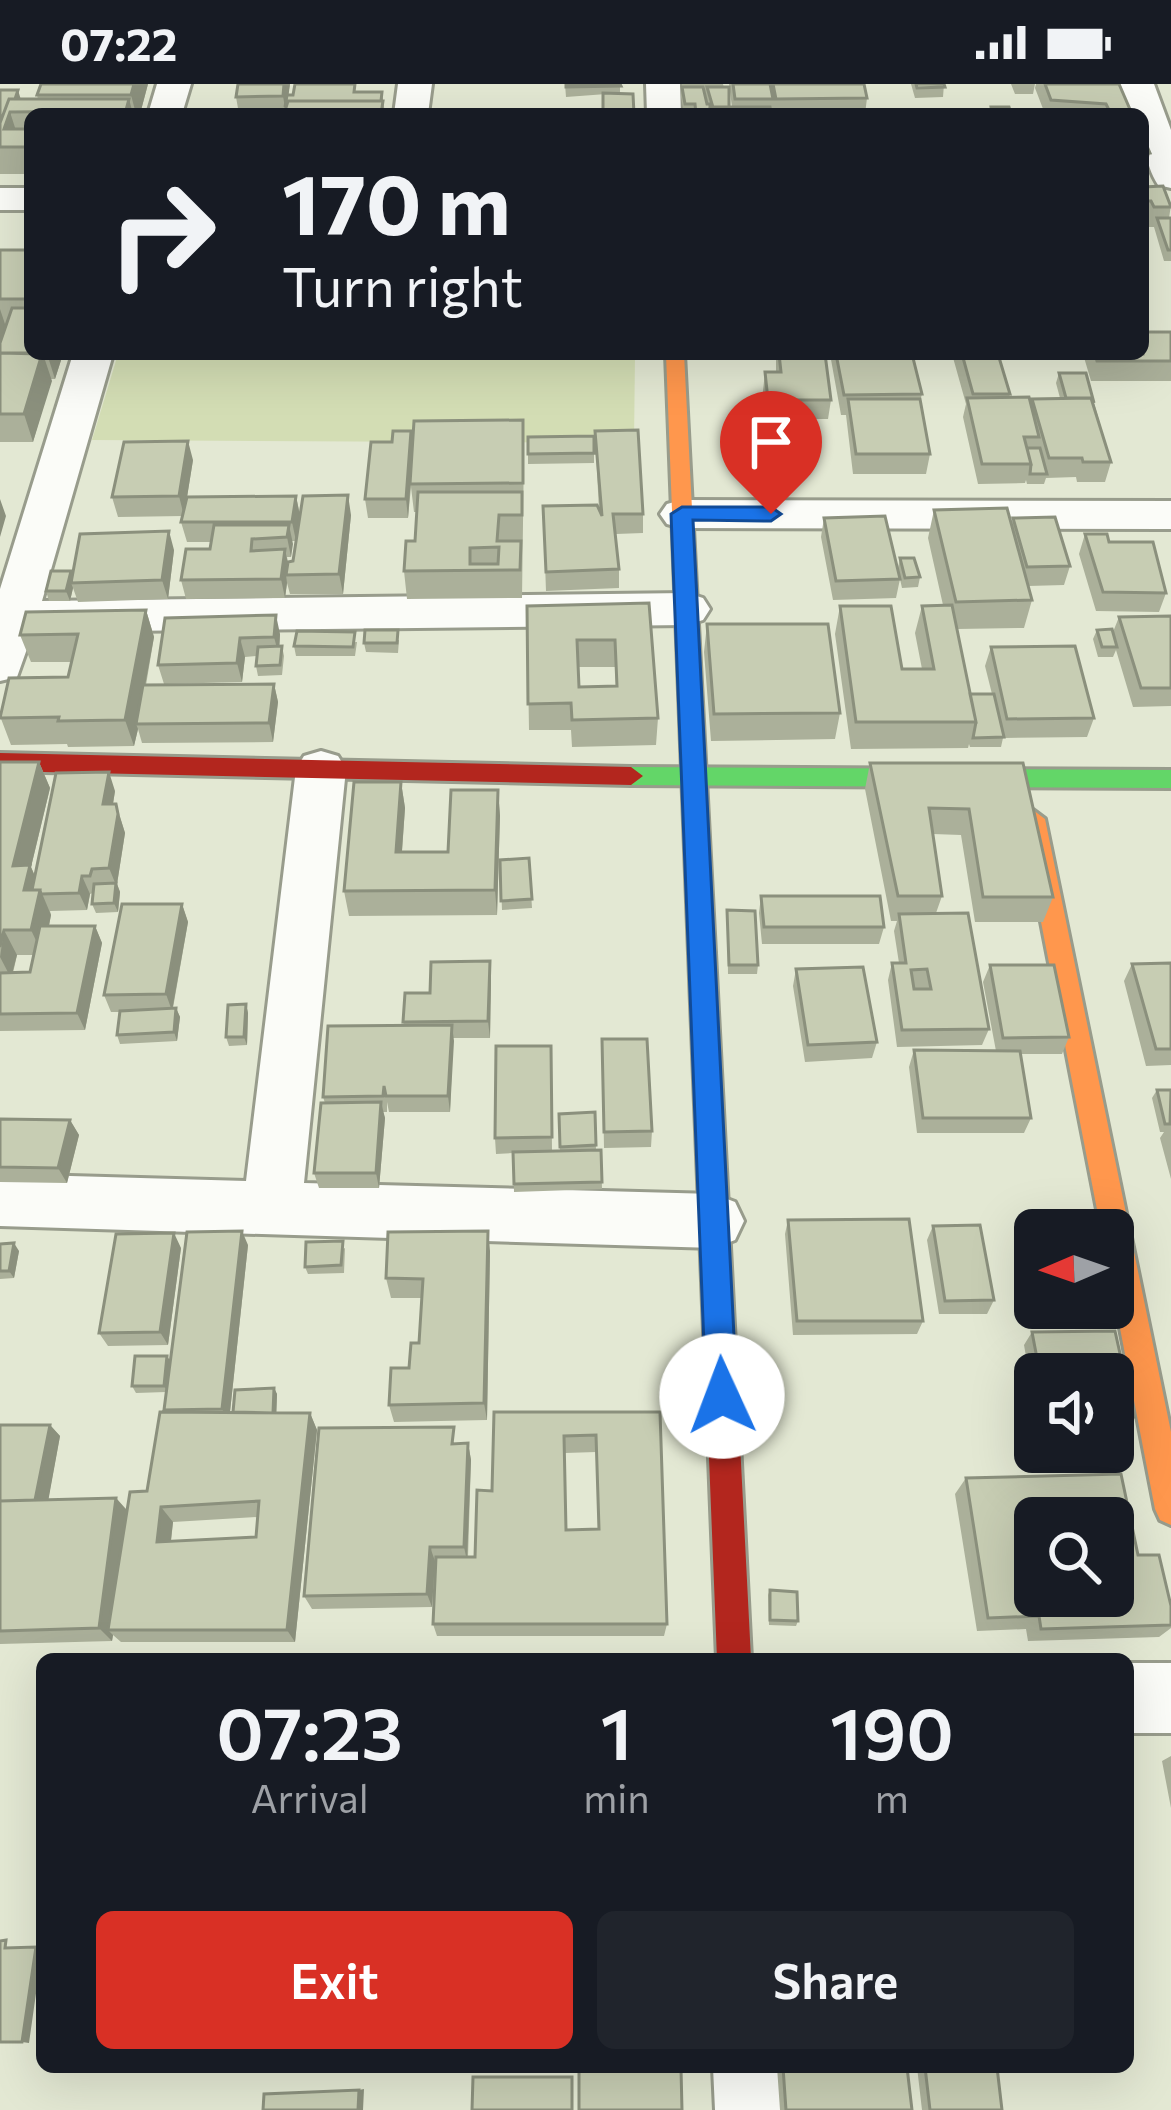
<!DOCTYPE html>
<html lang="en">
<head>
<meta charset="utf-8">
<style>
  body { margin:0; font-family:Commissioner,sans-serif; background:#20242c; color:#f1f3f6; height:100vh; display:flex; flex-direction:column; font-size:45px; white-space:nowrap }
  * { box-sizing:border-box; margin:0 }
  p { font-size:39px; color:#9ea1a6 }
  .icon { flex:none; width:66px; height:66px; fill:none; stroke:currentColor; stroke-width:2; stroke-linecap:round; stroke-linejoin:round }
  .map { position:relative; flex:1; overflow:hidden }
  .drawer { position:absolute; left:36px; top:1569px; width:1098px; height:420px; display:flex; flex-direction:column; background:#171b24; border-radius:18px; box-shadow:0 12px 48px #0002 }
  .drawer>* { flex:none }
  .hud { position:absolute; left:24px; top:24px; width:1125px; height:252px; border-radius:18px; box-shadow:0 12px 48px #0002; background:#171b24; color:#f1f3f6; overflow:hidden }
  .needle { width:78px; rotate:268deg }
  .fabs { position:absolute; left:1014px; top:1125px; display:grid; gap:24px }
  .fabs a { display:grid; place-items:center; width:120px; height:120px; border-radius:18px; background:#171b24; box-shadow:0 12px 48px #0002; font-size:60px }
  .pin { position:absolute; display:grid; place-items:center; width:102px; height:102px; color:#fff; margin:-123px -51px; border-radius:50% 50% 50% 0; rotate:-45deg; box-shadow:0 0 12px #0007 }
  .pin .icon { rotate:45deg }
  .me { position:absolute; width:132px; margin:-66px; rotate:358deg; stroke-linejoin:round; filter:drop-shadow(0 0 9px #0008) }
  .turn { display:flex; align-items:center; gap:42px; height:252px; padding:0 60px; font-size:54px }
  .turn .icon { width:156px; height:156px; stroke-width:2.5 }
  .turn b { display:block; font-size:84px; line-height:102px }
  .eta { display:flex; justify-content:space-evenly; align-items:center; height:204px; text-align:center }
  .eta b { font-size:72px; font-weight:600; line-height:84px }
  .action { display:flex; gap:24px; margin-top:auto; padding:24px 60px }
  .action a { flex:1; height:138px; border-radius:18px; background:#d93025; color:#fff; font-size:48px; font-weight:600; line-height:138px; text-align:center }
  .action a+a { background:#20242c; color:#f1f3f6 }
  .status { display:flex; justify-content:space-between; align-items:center; height:84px; padding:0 60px; background:#171b24; direction:ltr }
  .status svg { height:33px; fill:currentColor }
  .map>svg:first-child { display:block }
  .green { fill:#d3ddb4 }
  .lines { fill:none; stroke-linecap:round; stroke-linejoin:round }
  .street-casing { stroke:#989c8c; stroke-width:6 }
  .fast-casing { stroke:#989c8c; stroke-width:6 }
  .slow-casing { stroke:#989c8c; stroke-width:6 }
  .jam-casing { stroke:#989c8c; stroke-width:6 }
  .street { fill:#fbfcf8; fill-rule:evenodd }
  .fast { fill:#63d668; fill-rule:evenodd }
  .slow { fill:#ff974d; fill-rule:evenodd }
  .jam { fill:#b3261e; fill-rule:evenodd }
  .wall { fill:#abb09a; fill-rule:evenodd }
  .shaded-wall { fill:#8b907d }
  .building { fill:#c7cdb3; stroke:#8b907d; stroke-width:3; fill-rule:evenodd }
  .route { fill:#1a73e8; stroke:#114b97; stroke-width:3 }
</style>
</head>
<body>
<div class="status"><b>07:22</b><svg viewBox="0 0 49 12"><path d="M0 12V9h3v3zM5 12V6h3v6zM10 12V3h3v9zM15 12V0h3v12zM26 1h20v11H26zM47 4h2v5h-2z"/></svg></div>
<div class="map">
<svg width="1171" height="2026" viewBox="0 0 1171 2026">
  <rect width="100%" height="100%" fill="#e3e8d3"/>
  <path class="green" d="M118,270H635L634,359L92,356Z"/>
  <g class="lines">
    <defs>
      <path id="street" d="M157,0H191L182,30H148Z
        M398,0H432L428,30H394Z
        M646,0H680L681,30H647Z
        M1120,0H1154L1171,46V104L1158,101C1144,78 1143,56 1143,30H1131Z
        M0,104H30V126H0Z
        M73,270H113L42,517L687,509L703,514L710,525L703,536L687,541L33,548L17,593L0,597V505Z
        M682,416L1171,417V445L682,444L667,440L660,430L667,420Z
        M321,667L338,672L346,685L304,1099L714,1110L735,1118L744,1137L735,1156L714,1164L0,1142V1090L246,1097L296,685L304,672Z
        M1128,1579H1171V1649H1128Z
        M713,1983H793L795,2026H715Z"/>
      <path id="fast" d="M631,683L1171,686V704L631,701L619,692Z"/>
      <path id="slow" d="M666,270H684L715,869L702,879L689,869Z
        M1033,726L1045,735L1171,1348V1441L1160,1436L1155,1425L1113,1208V1146H1101L1021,735Z"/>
      <path id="jam" d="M0,669L631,683L643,692L631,701L0,687Z
        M702,859L715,869L751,1575H717L689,869Z"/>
    </defs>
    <use href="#street" class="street-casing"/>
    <use href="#fast" class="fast-casing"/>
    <use href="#slow" class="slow-casing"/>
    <use href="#jam" class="jam-casing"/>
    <use href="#street" class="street"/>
    <use href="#fast" class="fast"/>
    <use href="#slow" class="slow"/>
    <use href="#jam" class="jam"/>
  </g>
  <path class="wall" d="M41,0H148L140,30H30V90H0V6L21,15H38L37,11Z
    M238,0H290L288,11L382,8L385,30H239L236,13Z
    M565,0H620V9L566,13Z
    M682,0H723L729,23H732L729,0H864L867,14L865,30H684L681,13Z
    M911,0H944L943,13L915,14Z
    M1011,0H1035L1033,10H1015Z
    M1036,0H1119L1132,30H1045L1035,4Z
    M1143,53L1150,69L1145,89H1143Z
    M1143,103L1171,121L1169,134H1171V177H1164L1154,143H1148L1143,136Z
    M0,166H30V270H63L55,295H51L33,358H0Z
    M1171,248V297H1091L1083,270H1143Z
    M776,270H825L831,316L828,335H765L763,307L765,288H776Z
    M830,270H912L922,310L920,317L930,370L926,390H853L846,331H841Z
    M952,270H998L1010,310L1009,313L1031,320L1032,315L1060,314L1056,299L1059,289L1094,319L1111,378L1105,398H1077L1076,393L1046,394L1044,400H1027L1026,396L1025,399L978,400L963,333L966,320Z
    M411,347L413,361L524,364L522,514L407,515L404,487L415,457L417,428H414L411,403L408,434H368L365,415L392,358Z
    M595,347L643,430V449L616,450L619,485V504L546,507L543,422L599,427Z
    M594,352V379L528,380V353Z
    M193,376L187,413L296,412L300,431H351L343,510H290L287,499L285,514L186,515L181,496L210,465L211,458H187L181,438L183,432L118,433L112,413ZM292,457H296L293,477L288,478L287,473H291Z
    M934,426L1012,440L1013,434L1070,482L1064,501L1028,502L1032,516L1024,544L957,545L970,610H992L985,582L991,563L1094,634L1087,653L1003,654L1001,663H970L969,660L968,664L851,665L835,550L840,522L902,585H922L915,549L922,522L943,521L928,454Z
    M824,434L898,484L900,474L920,493L918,503L902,504L900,495L896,514L833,516L821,453Z
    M1085,450L1109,458L1166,509L1159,528L1096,527L1079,470Z
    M174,466L168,515L78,518L73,504L70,517H49L46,507L71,487L73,491Z
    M649,519L658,634L656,661L572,663L571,646H529L527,522ZM578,583H615L616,602L579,603Z
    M146,526L154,553L146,601L274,600L278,618L273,658L142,659L138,645L134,662L68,663L67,660L11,661L0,632L68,593L72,578H31L20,551Z
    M1171,532V622L1133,623L1116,566L1113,573H1098L1093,555L1097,546L1113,548L1119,533Z
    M165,534L280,550L279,562H282L284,572L282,591L258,592L256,582L257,572L245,573L242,598L164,600L158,581Z
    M707,540L840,629L835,655L711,657L704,568Z
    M399,556L398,569L366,568L364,559Z
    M357,558L355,572H296L294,562Z
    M0,678H39L50,704L31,783L35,792L115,707L113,720H116L125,749L117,800L120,808L118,828L96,829L92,820L93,809L90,810L87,826L50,827L51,831L49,842H95L102,859L85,946L0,947ZM17,871H34L30,888L13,889Z
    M870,679H1023L1053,813L1043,838H975L961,751L933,750L942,812L936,829L989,945L982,961L897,963L888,896L892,879H899L894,847L897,837H891L865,705Z
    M401,698L405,724L402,768H448L498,706L500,732L497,831L349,832L344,807Z
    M529,774L532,824L502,826L500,776Z
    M761,812L884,843L879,860H762L759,829Z
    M182,820L188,838L173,924H176L180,933L177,957L120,960L117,951L119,928H111L104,911Z
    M727,826L758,881L757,890H728Z
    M1171,879V981L1146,982L1124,897L1132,880Z
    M990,881L1069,953L1062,970H1020L1031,1034L1024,1049H917L909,983L914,966L996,967L983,898Z
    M796,885L877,958L872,974L805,978L793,902Z
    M491,895L490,954H453L450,1028H389L387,1018V1028H383L385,1034L379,1104H319L314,1089L325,1019L323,1013L404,941L403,938L430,909Z
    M246,920L248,929L247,961L229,962L226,953Z
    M602,955L652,1047L651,1063L604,1064Z
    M551,962L552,1067H560L559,1030L595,1028L596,1066H601L602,1105L514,1108L513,1069L496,1070L495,1054Z
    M1157,1006H1171V1095L1160,1054L1164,1048H1160L1152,1014Z
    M0,1035L70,1036L79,1051L67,1099L0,1098Z
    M788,1136L923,1237L917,1250L793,1251L785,1150Z
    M933,1142L994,1216L987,1230H939L927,1156Z
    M0,1160L19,1167L14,1194L0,1195Z
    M248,1161L230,1328H233L274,1304L277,1310L276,1329H310L317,1346L295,1558H121L113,1551L112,1557L0,1560V1341H50L60,1352L48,1416L116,1414L127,1426L147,1407L165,1328L166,1308L136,1309L132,1302L170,1277ZM258,1433L256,1453L171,1458L173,1438Z
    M181,1164L168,1261L108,1262L99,1249Z
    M345,1164L344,1189L308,1190L305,1183Z
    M490,1167L487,1336L394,1338L389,1321L409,1284L419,1259L422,1214H391L386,1194Z
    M1115,1247L1134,1333L1124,1345H1113V1290H1035V1324L1024,1261L1032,1248Z
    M494,1328H660L667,1540L664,1552H437L433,1540L436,1477L432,1523L312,1525L304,1512L457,1360L468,1359L471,1376L468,1473H475L492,1407ZM596,1368L598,1445L566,1446L565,1369Z
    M966,1394L1171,1522V1544L1159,1553L1028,1557L1026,1545L977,1547L955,1410Z
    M770,1506L798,1537L796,1542L769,1541L768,1511Z
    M1171,1672V1724L1162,1677Z
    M777,1983H907L912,2026H780Z
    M917,1983H997L1002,2026H922Z"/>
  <path class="shaded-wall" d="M134,0H148L140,30H136L131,11Z
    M284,0H290L286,30L283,12Z
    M18,6L21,16L10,28L19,56L0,52Z
    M129,15L133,30H125Z
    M0,225L6,243L0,264Z
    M43,270L52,297L33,358L24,330Z
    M51,270H63L55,295L49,276Z
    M411,347L413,367L408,434L406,415Z
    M188,357L193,376L184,432L179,412Z
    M348,411L351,431L343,510L339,490Z
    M296,412L300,432L296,457L292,438Z
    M0,415L6,432L0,453Z
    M289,441L293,460L291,473L287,453Z
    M169,447L174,466L168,515L162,496Z
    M285,465L289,485L286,491L287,499L285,514L281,495Z
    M71,487L75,496L71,499L73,504L70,517L66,507Z
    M146,526L154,553L138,640H136L138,645L134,662L125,636Z
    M276,531L280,550L279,572L274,553Z
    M240,554L245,573L242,598L237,579Z
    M274,600L278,618L273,658L269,639Z
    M39,678L50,704L31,783L51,831L43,871L31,846L13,782Z
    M109,688L115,707L110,738L103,720Z
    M401,698L405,724L400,793L396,768Z
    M498,706L500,732L497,831L495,806Z
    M116,720L125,749L117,800L120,808L118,828L114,819L116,801L109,784Z
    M82,792L90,810L87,826L79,809Z
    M182,820L188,838L172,927L166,910Z
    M95,842L102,859L85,946L77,929Z
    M4,846L17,871L11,894L0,873Z
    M490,877L491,895L490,954L488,937Z
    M246,920L248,929L247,961L244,953Z
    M176,924L180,933L177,957L174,948Z
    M452,941L454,957L450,1028L448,1012Z
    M381,1018L385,1034L379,1104L376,1089Z
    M70,1036L79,1051L67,1099L58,1084Z
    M242,1147L248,1161L229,1337L222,1325Z
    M488,1147L490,1167L487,1336L484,1319Z
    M174,1149L181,1164L168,1261L160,1248Z
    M14,1159L19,1167L14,1194L9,1187Z
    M167,1272L171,1278L168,1308L164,1302Z
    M274,1304L277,1310L276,1342L273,1336Z
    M310,1329L317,1346L295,1558L287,1546Z
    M50,1341L60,1352L46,1429L35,1418Z
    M468,1359L471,1376L467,1477L464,1463Z
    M116,1414L129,1429L108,1546L113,1551L112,1557L99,1544Z
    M161,1423L173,1438L169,1472L157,1458Z
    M430,1463L435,1477L432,1523L427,1510Z
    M36,1863L42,1864V1867L29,1959L22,1958Z
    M364,2005L363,2026H358L359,2006Z"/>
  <path class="building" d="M41,0H134L131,11H37Z
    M238,0H284L283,12L236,13Z
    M295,0H355L354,8H382L381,17H288L285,23L287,11H293Z
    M566,0H620L621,2L566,3Z
    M733,0H770L773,15H735Z
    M773,0H864L867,14L776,15Z
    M916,0H944L945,3L917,4Z
    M1045,0H1119L1132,30H1111L1106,20L1051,16Z
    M682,3H703L707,20H712L707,3H729V23H710L709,30H696L695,20H685Z
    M0,6H18L15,15H9L0,39Z
    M603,9L633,10L634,30H603Z
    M9,15H129L125,30H106L107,27L10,28L4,45H30V63H0V39Z
    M288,17H383L381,30H284Z
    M710,23H770L771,30H710Z
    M991,23H1009L1011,30H992Z
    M952,27L953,30H871V28Z
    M530,28V30H484V29Z
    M1143,53L1150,69L1143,70Z
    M1163,102L1171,123H1154L1151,117H1143V103Z
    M1157,134H1171V166H1168Z
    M0,166H30V215H0Z
    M12,224H30V269H0V259Z
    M1143,248H1171V277H1097L1095,270H1143Z
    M0,269L42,270L24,330H0Z
    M779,270H825L831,316H768L765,288H781Z
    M836,270H912L922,310L844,311Z
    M962,270H998L1010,310H973Z
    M1059,289H1086L1094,319L1091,314H1066Z
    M1029,313L1039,353H1024L1031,380H982L967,314Z
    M1091,314L1111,378H1083L1082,374H1049L1032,315Z
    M848,315H920L930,370H856Z
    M523,336V399L410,400L414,337Z
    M638,346L643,430H613L619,485L546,488L543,422L597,421L602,432L595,347Z
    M393,347H411L406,415H365L371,358H392Z
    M594,352V369L528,370V353Z
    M188,357L179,412L112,413L124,358Z
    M1027,364H1040L1047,390H1030L1031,380Z
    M418,408H522V431H499L497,457H521L520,486L404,487L406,457H415ZM499,463L498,480H470V464Z
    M348,411L339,490L286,491L288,478L293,477L303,412Z
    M296,412L292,438H181L187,413Z
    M1007,424L1032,516L956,518L934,426Z
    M885,432L900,495L836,497L824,434Z
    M1055,433L1070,482L1027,483L1013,434Z
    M214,441H289L287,453L252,455L251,467L285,465L281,495L181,496L186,465H210Z
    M169,447L162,496L71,499L80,450Z
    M1085,450H1107L1109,458H1153L1166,509L1103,508Z
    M900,474H914L920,493L905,494Z
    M51,487H71L66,507H46Z
    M649,519L658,634L572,636L571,619L528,620L527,522ZM577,556H615L617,602L579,603Z
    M952,521L976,638H856L840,522H891L902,585H934L922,522Z
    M146,526L125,636L58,637L59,633L0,634L9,594L68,593L78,550L20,551L26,528Z
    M276,531L274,553L240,554L237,579L158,581L165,534Z
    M1171,532V604H1141L1119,533Z
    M707,540H828L840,629L714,630Z
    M1112,545L1117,563H1102L1097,546Z
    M365,546H398L397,559H364Z
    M297,547L355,548L353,563L294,562Z
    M282,562L280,581L256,582L258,563Z
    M1075,562L1094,634L1007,635L991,563Z
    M274,600L269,639L136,640L143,601Z
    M970,610H994L1004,653L973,654L976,638Z
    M0,678H39L13,782L30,781L24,806H40L31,846H4L0,863Z
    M870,679H1023L1053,813H983L969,725L929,724L942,812H898Z
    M109,688L103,720H116L118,730L109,784L92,785L90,792H82L79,809L41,810L40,806H32L56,689Z
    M354,698H401L396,768H448L451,706H498L495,806L344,807Z
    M529,774L532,815L501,817L500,776Z
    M116,799L114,819L92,820L94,800Z
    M761,812H880L884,843H764Z
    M122,820H182L166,910L104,911Z
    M727,826L755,827L758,881H729Z
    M968,829L989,945L902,946L892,879H906L899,830ZM927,885L931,905H914L911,886Z
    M40,842H95L77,929L0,930V889L30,888Z
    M490,877L488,937L403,938L405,909H430L431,878Z
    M1171,879V965H1156L1132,880Z
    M990,881H1054L1069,953L1003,954Z
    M863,883L877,958L808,961L796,885Z
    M246,920L244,953H226L228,921Z
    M176,924L174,948L117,951L120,927Z
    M452,941L448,1012H386L384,1002L383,1012L323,1013L328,942Z
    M602,955H647L652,1047L604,1048Z
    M496,962H551L552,1053L495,1054Z
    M914,966L1020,967L1031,1034H923Z
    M1157,1006H1171L1170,1040H1165Z
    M381,1018L376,1089H314L321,1019Z
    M595,1028L596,1061L560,1063L559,1030Z
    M0,1035L70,1036L58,1084L0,1083Z
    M601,1066L602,1098L514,1100L513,1068Z
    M909,1135L923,1237H797L788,1136Z
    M980,1141L994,1216L945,1217L933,1142Z
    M242,1147L222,1325L164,1326L187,1148Z
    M488,1147L484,1319L389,1321L391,1284H409L411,1259H419L423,1195L386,1194L388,1148Z
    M174,1149L160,1248L99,1249L116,1150Z
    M343,1157L341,1181L305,1183L306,1158Z
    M14,1159L9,1187H0V1160Z
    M1115,1247L1134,1333H1113V1290H1040L1032,1248Z
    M135,1272H167L164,1302H132Z
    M274,1304L273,1329L233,1328L235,1306Z
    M160,1328L310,1329L287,1546H108L130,1408L147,1407ZM259,1417L256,1453L157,1458L161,1423Z
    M494,1328H660L667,1540H433L436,1473H475L477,1406L492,1407ZM596,1351L599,1445L566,1446L564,1352Z
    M0,1341H50L35,1416L0,1417Z
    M454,1343L452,1360L468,1359L464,1463H430L427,1510L304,1512L319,1344Z
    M1121,1390L1138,1471H1159L1171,1522V1541L1041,1545L1039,1532L988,1534L966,1394ZM1035,1434H1113V1512H1035Z
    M116,1414L99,1544L0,1547V1417Z
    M770,1506L797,1508L798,1537L770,1536Z
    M6,1856L5,1864L36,1863L22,1958H0V1857Z
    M159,1983H197L196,1986L158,1987Z
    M579,1983L681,1985L682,2026H579Z
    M783,1983H907L912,2026H786Z
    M925,1983H997L1002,2026H930Z
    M473,1993H572V2026H472Z
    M359,2006L358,2026H263L264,2010Z"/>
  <path class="route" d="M682,423H771L781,430L771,437L693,436L737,1312L733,1323L722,1327L711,1323L706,1312L671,430Z"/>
</svg>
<div class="fabs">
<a><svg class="needle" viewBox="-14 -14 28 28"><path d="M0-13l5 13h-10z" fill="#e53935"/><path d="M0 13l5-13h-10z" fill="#9ea1a6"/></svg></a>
<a><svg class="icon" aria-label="sound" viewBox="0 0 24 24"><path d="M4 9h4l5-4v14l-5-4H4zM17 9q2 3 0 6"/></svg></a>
<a><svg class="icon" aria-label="search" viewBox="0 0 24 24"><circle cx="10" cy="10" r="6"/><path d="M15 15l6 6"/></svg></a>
</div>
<div class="pin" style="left:771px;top:430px;background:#d93025"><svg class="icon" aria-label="arrive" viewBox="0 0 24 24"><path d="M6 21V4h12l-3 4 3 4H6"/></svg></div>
<svg class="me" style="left:722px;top:1312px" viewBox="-20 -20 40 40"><circle r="19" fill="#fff"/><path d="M0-13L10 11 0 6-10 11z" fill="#1a73e8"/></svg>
<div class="hud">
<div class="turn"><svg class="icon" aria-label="right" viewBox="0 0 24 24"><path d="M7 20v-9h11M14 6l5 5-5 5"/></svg><div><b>170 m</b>Turn right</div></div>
</div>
<section class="drawer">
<div class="eta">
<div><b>07:23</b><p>Arrival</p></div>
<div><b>1</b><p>min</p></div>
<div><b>190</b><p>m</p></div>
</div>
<div class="action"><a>Exit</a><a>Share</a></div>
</section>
</div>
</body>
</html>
